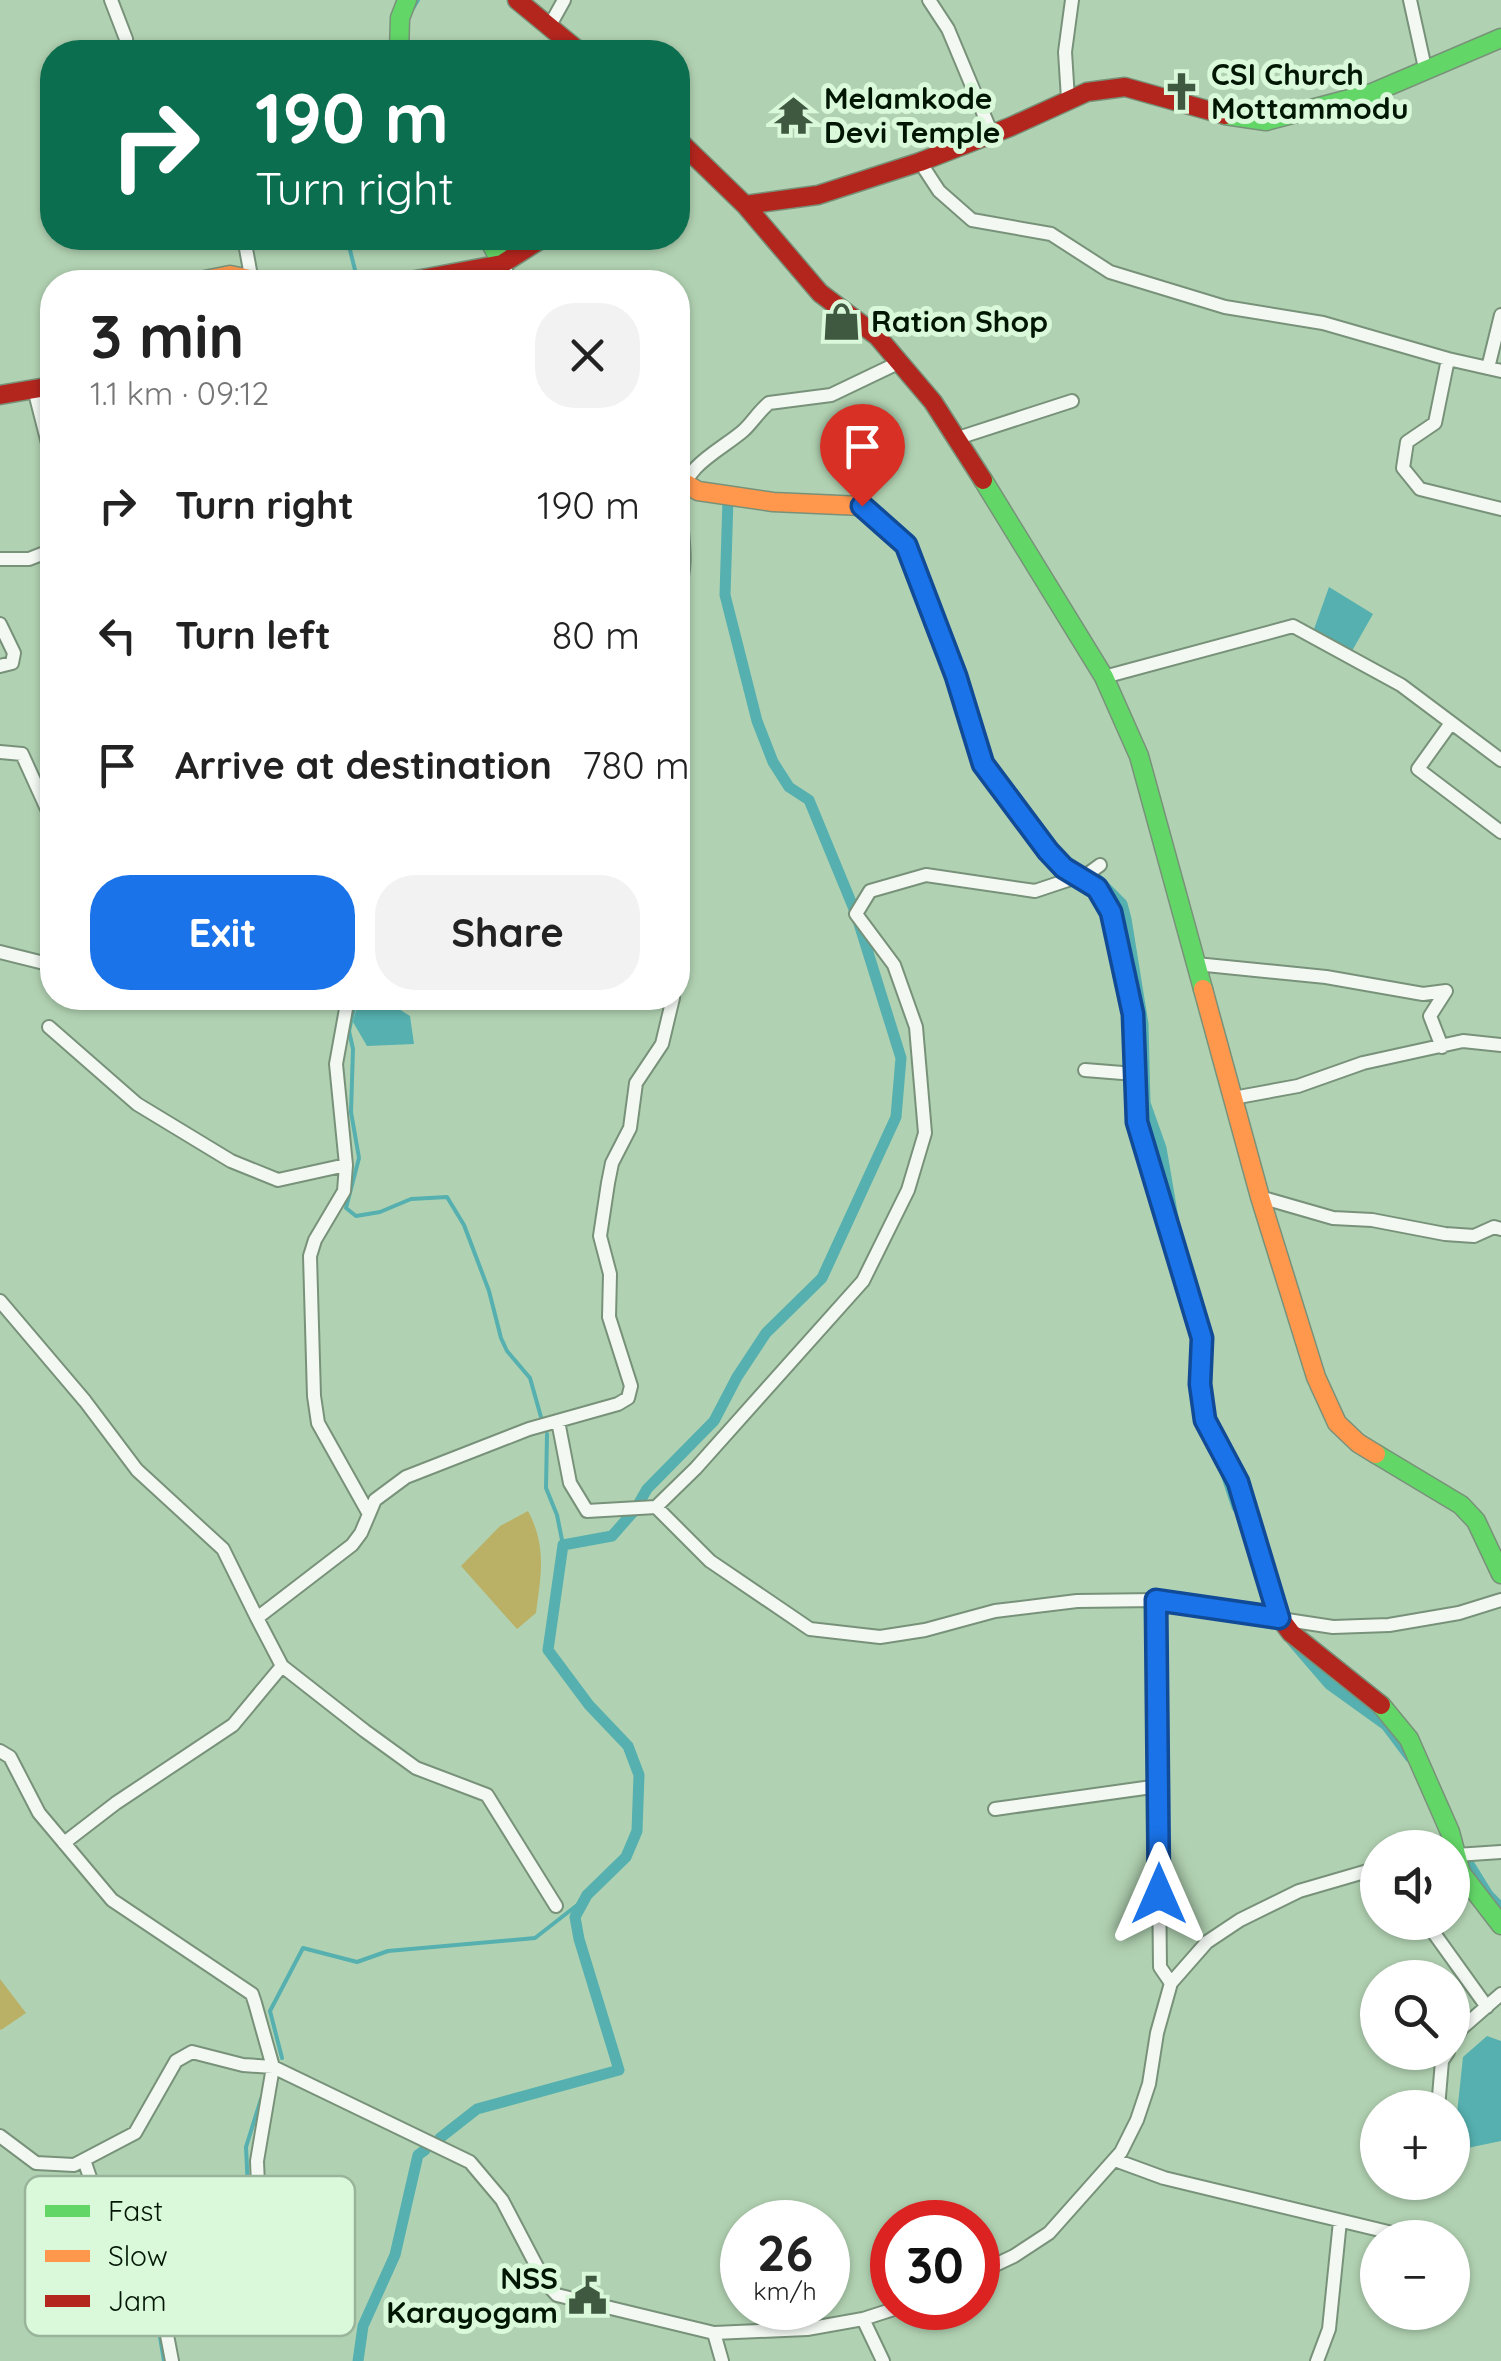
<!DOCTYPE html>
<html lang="en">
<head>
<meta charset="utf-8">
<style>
  body { margin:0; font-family:Quicksand,sans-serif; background:#f2f2f2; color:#222; height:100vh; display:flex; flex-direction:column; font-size:38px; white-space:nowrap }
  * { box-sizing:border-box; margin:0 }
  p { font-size:32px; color:#767676 }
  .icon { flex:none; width:55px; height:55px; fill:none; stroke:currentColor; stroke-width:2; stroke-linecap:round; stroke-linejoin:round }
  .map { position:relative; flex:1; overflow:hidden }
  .details { position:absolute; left:40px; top:270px; width:650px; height:740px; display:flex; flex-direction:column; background:#fff; border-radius:40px; box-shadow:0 2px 8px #0004 }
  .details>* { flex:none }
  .guide { position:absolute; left:40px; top:40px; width:650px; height:210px; border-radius:40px; box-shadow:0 2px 8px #0004; background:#0b6e4f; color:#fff; overflow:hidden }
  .fabs { position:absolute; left:1360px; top:1830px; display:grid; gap:20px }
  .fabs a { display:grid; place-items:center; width:110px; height:110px; border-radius:50%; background:#fff; box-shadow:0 2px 8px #0004; font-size:50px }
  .speed { position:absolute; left:720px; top:2200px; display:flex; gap:20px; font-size:50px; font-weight:700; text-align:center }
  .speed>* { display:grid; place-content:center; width:130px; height:130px; border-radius:50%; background:#fff; box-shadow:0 2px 8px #0004; line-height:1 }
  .speed small { font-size:25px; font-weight:400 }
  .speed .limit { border:15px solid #d22; background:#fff; color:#111 }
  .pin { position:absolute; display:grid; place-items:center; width:85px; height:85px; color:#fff; margin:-102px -42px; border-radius:50% 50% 50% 0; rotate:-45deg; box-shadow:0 0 10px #0007 }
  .pin .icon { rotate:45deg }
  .me { position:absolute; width:110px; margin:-55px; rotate:0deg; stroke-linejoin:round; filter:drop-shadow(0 0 8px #0008) }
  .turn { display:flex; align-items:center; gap:35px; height:210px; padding:0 50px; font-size:45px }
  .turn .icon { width:130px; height:130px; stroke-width:2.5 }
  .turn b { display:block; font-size:70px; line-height:85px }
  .round { display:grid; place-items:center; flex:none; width:105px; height:105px; border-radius:40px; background:#f2f2f2 }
  .overview { display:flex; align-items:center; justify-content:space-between; height:170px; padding:0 50px }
  h1 { font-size:60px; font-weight:800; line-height:75px }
  .button { display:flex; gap:20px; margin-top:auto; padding:20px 50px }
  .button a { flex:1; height:115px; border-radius:40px; background:#1a73e8; color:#fff; font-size:40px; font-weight:800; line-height:115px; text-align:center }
  .button a+a { background:#f2f2f2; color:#222 }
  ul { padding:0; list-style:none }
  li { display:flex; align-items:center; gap:30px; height:130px; padding:0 50px }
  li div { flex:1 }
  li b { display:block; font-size:38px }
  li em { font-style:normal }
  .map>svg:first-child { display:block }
  .green { fill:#bab167 }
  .water { fill:#55b0af }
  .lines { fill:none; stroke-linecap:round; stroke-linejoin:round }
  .stream { stroke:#55b0af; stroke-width:4 }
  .canal { stroke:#55b0af; stroke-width:11 }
  .street-casing { stroke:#78927a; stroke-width:16 }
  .fast-casing { stroke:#78927a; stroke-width:21 }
  .slow-casing { stroke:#78927a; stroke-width:21 }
  .jam-casing { stroke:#78927a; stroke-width:21 }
  .street { stroke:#f3f8f3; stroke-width:12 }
  .fast { stroke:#63d668; stroke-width:18 }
  .slow { stroke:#ff974d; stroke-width:18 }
  .jam { stroke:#b3261e; stroke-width:18 }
  .route-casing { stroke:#114b97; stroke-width:25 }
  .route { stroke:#1a73e8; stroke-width:18 }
  .labels { text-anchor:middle; stroke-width:10; stroke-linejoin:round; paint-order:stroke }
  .poi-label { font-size:30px; font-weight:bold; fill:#011603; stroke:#daf8da; text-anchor:start }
  .key { fill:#daf8da; stroke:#99b49a; stroke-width:2.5 }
  .key-label { font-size:28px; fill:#011603 }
</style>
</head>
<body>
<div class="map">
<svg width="1501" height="2361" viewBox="0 0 1501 2361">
  <rect width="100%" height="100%" fill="#b1d2b2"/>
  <path class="green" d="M528,1511C547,1547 541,1575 536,1613L517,1629L461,1566L500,1526Z
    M0,1979L26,2013L1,2030L0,2029Z"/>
  <path class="water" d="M335,40L360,52H306L308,48Z
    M1329,587L1373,614L1348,658L1313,632Z
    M386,1001L410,1016L414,1044L367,1046L353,1022L357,1006Z
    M1487,2036L1501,2041V2141L1453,2151L1463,2057Z"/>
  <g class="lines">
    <path class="stream" d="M412,10L418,0
      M347,238L358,282
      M356,998L349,1031L353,1049L351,1112L359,1158L346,1208L356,1216L380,1212L411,1199L447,1197L464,1225L489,1291L501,1338L507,1351L530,1378L541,1417
      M547,1434L546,1488L557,1515L563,1545
      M282,2058L270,2011L303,1948L357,1962L388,1951L535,1938L585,1899
      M248,2189L246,2147L261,2099
      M164,2361L159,2331L179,2291"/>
    <path class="canal" d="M1097,879L1122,904L1126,919L1143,1024L1145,1103L1161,1148L1174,1224
      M1224,1468L1237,1507
      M639,1503L647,1489L714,1421L737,1377L766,1333L822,1278L896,1117L901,1058L856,914L809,800L789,787L773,762L757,721L725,595L728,499L735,500
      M1292,1641L1329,1684L1386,1725L1410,1757
      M1467,1861L1488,1895L1501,1908
      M440,2138L477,2109L619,2070L579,1939L575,1917L587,1895L626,1857L637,1831L639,1775L628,1746L589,1705L548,1650L563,1545L612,1536L634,1511
      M358,2361L363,2326L395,2255L418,2155L425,2150"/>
    <defs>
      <path id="street" d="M111,0L126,39L127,52
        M929,0L948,29L992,134
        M1410,0L1425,68
        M549,27L564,0
        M1068,99L1065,52L1072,0
        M920,162L939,191L972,220L1051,234L1110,272L1225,307L1323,323L1448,359L1435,423L1407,442L1403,468L1420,489L1501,509
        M244,238L251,276
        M502,264L512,282
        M1448,359L1501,371
        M1488,368L1501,315
        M34,389L52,459
        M958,438L1072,401
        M0,559H29L52,550
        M678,592C690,556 679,535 681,499C683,466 721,450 743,431C752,423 759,411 769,403L831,395L900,362
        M0,624L14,653L12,663L0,666
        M1104,677L1293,626L1401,685L1501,760
        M1451,723L1418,769L1501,832
        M0,752L22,754L52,820
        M0,952L52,965
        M1196,964L1326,977L1423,994L1446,991L1430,1016L1442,1047
        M139,998H161
        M348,998L336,1064L346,1165L344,1191L315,1240L310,1256L314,1396L318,1423L369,1514
        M49,1027L137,1104L231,1161L278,1180L346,1165
        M1085,1070L1135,1074
        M1233,1098L1298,1086L1363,1063L1463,1041L1501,1045
        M1260,1197L1333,1218L1372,1220L1445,1234L1474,1236L1494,1227L1501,1229
        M0,1301L85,1401L137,1470L223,1549L257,1618L352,1545L361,1533L375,1500L406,1477L529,1429L618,1404L628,1398L631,1386L609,1317L610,1274L600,1236L608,1183L612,1163L630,1128L636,1083L662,1044L673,998
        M558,1421L570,1483L587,1511L656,1507L710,1561L810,1629L880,1637L925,1630L995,1611L1077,1601L1156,1600L1333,1627L1389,1625L1459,1613L1501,1600
        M656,1507L696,1468L863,1281L908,1190L925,1133L916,1027L894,965L856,914L870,891L926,875L1035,891L1089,873L1100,865
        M1156,1600L1160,1967L1171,1983
        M257,1618L282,1666L365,1731L416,1768L487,1795L556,1906
        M0,1751L10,1757L39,1813L112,1900L252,1994L255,2003L273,2067L257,2161L258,2185L199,2261L167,2335L172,2361
        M995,1809L1159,1786
        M64,1843L116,1803L233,1725L282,1666
        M1456,1855L1501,1852
        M1426,1922L1487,2007
        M1452,2044L1462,2028L1501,1994
        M1438,2108L1442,2061L1448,2052
        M0,2136L36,2163L74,2165L135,2133L176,2061L192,2052L243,2065L273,2067L470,2162L502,2200L545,2282L557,2295L714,2333L807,2329L863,2319L897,2308
        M1115,2160L1164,2178L1413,2238
        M79,2207L96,2195L84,2160
        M978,2273L1014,2256L1049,2233L1121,2152L1137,2120L1149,2084L1157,2033L1171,1983L1207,1942L1240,1920L1299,1891L1378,1868
        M771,2308L782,2330
        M863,2319L883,2361
        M714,2333L722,2361
        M1317,2361L1329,2329L1340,2221"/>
      <path id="fast" d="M399,52L400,18L407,0
        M1225,115L1266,121L1372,93L1501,38
        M488,238L502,264
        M983,480L1104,677L1139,756L1203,989
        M1376,1454L1461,1505L1476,1521L1501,1574
        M1381,1705L1409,1739L1450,1832L1461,1873L1501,1925"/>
      <path id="slow" d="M195,282L230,275L265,282
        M678,479L698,491L773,502L862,506L906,545L957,676L983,764L1063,868L1097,888L1111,911L1126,982
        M1203,989L1260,1197L1316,1377L1337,1423L1358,1443L1376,1454"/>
      <path id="jam" d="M517,0L580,52
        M678,140L745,205L820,293L877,336L933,402L983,480
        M745,205L818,195L920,162L1010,127L1087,92L1125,87L1225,115
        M405,282L502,264L543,238
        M0,395L52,386
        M1126,982L1133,1014L1137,1121L1202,1338L1200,1384L1205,1420L1238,1482L1279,1617L1291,1633L1381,1705"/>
    </defs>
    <use href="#street" class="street-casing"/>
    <use href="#fast" class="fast-casing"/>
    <use href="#slow" class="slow-casing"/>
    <use href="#jam" class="jam-casing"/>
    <use href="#street" class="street"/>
    <use href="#fast" class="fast"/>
    <use href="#slow" class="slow"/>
    <use href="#jam" class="jam"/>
  </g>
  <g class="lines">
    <defs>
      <path id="route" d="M862,506L906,545L956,676L983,764L1048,851L1064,868L1097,888L1111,912L1133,1014L1137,1122L1202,1338L1200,1384L1205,1420L1238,1482L1279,1618L1156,1600L1159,1894"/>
    </defs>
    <use href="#route" class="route-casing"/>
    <use href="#route" class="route"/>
  </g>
  <defs>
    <symbol id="church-bare" viewBox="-9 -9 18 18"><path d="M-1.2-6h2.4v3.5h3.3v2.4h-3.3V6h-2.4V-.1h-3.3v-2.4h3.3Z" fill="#3f5840" stroke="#daf8da" stroke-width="2.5" paint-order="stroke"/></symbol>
    <symbol id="temple-bare" viewBox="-9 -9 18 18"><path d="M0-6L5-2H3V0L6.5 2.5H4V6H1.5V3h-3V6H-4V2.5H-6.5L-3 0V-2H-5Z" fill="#3f5840" stroke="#daf8da" stroke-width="2.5" paint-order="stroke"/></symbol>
    <symbol id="shop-bare" viewBox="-9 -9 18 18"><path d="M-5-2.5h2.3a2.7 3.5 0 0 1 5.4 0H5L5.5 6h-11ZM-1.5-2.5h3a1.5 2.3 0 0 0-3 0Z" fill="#3f5840" stroke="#daf8da" stroke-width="2.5" paint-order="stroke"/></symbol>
    <symbol id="civic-bare" viewBox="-9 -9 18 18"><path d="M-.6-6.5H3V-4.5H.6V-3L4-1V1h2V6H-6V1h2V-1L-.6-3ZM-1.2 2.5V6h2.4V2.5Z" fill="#3f5840" stroke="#daf8da" stroke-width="2.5" paint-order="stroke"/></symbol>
  </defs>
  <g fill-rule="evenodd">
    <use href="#church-bare" x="1154" y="64" width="55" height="55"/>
    <use href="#temple-bare" x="766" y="88" width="55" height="55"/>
    <use href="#shop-bare" x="814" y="294" width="55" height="55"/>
    <use href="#civic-bare" x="560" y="2268" width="55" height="55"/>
  </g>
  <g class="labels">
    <g class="poi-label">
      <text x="1211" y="85">CSI Church<tspan x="1211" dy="34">Mottammodu</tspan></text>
      <text x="824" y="109">Melamkode<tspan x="824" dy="34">Devi Temple</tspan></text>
      <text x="871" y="332">Ration Shop</text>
      <text x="558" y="2289" text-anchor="end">NSS<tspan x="558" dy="34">Karayogam</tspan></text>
    </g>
  </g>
  <rect x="25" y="2176" width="330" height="160" rx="15" class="key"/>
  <rect x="45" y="2205" width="45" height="12" fill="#63d668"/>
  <rect x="45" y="2250" width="45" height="12" fill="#ff974d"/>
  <rect x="45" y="2295" width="45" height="12" fill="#b3261e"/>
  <g class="key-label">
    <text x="108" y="2221">Fast</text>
    <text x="108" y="2266">Slow</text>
    <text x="108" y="2311">Jam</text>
  </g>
</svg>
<div class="fabs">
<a><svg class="icon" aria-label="sound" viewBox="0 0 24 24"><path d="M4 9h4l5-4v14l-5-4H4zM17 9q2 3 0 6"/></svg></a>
<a><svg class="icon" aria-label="search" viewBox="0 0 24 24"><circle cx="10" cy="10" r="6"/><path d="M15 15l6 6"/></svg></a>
<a>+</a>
<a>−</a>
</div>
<div class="speed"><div>26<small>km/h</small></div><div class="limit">30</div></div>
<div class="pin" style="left:862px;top:506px;background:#d93025"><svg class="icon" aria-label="arrive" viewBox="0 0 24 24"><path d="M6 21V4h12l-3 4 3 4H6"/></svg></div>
<svg class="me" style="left:1159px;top:1894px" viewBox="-20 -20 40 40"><path d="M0-17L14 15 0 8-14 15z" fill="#1a73e8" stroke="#fff" stroke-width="4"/></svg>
<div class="guide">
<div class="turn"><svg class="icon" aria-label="right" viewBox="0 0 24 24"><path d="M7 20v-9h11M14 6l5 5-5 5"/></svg><div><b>190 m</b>Turn right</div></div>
</div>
<section class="details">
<div class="overview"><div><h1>3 min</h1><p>1.1 km · 09:12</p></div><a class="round"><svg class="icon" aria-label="close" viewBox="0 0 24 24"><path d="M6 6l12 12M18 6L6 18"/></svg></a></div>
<ul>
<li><svg class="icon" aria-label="right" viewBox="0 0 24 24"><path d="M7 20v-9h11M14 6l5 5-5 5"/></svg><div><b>Turn right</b></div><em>190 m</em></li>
<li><svg class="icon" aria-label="left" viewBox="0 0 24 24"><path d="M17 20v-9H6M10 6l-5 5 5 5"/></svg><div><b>Turn left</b></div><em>80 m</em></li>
<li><svg class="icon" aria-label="arrive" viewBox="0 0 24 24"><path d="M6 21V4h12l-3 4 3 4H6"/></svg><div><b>Arrive at destination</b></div><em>780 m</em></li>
</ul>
<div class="button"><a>Exit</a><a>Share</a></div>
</section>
</div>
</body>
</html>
